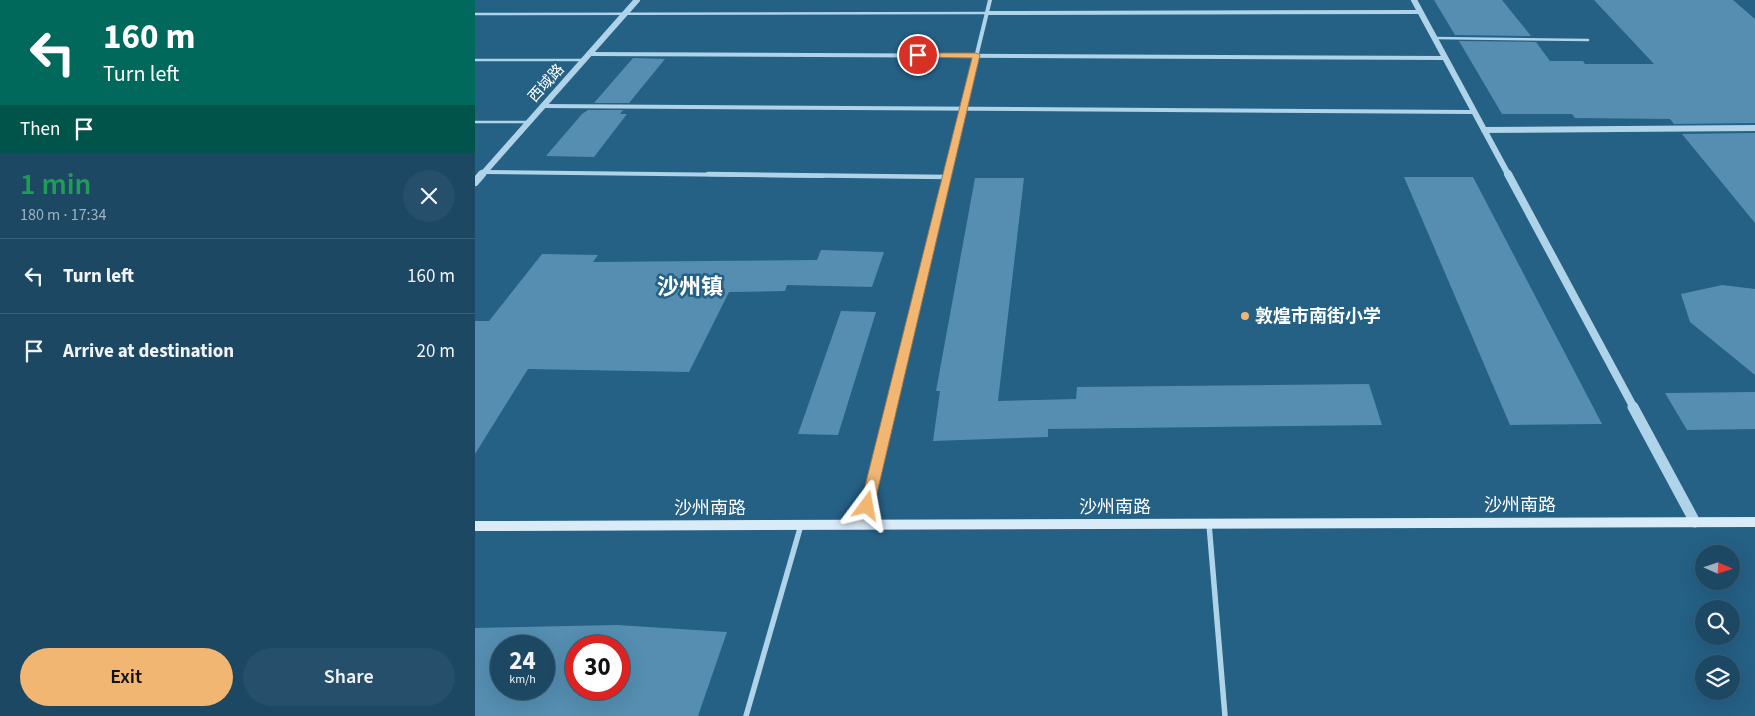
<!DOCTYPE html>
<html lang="en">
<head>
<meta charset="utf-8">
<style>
  body { margin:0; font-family:"Source Sans 3","Noto Sans SC",sans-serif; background:#254f6a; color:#f1f3f6; height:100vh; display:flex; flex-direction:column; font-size:19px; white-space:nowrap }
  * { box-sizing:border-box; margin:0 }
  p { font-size:16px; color:#a0b2bf }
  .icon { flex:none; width:28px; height:28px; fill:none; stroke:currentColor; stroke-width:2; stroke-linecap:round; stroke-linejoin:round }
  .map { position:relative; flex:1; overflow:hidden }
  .drawer { display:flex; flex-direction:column; background:#1c4864; width:475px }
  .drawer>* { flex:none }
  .top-card { background:#00695c; color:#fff; overflow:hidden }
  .needle { width:32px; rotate:93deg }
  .tools { position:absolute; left:1220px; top:545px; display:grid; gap:10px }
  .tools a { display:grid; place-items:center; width:45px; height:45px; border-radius:50%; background:#1c4864; box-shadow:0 5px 20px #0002,0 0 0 1px #3a6078; font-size:25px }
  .speed { position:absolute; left:15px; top:635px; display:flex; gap:10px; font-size:25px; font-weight:700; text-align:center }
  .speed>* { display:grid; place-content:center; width:65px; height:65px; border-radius:50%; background:#1c4864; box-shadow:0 5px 20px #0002,0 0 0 1px #3a6078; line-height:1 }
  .speed small { font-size:12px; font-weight:400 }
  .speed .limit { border:8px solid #d22; background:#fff; color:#111 }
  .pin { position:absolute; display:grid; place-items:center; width:42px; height:42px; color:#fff; margin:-21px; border:2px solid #fff; border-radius:50%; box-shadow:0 1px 5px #0007 }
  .me { position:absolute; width:55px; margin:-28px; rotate:13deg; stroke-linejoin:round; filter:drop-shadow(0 0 4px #0008) }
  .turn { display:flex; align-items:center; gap:18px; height:105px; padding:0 20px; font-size:22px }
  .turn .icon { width:65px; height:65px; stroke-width:2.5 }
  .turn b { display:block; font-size:35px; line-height:42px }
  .then { display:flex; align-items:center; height:48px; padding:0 20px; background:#0003; gap:10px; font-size:19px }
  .round { display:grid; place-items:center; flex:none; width:52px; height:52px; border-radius:26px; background:#254f6a }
  .head { display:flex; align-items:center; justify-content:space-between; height:85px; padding:0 20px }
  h1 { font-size:30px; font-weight:600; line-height:38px; color:#1e9e55 }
  .action { display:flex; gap:10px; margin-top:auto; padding:10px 20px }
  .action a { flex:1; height:58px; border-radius:30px; background:#f2b673; color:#111; font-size:20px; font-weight:600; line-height:58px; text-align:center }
  .action a+a { background:#254f6a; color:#f1f3f6 }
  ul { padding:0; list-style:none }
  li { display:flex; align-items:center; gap:15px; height:75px; padding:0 20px; border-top:1px solid #3a6078 }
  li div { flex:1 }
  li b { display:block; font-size:19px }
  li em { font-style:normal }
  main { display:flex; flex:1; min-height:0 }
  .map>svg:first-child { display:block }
  .building { fill:#558eb1; fill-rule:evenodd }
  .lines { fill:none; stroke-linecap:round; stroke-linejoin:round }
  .service { stroke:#afd3e8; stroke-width:2.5 }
  .pedestrian { stroke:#afd3e8; stroke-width:5.5 }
  .minor-far2 { stroke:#afd3e8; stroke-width:4 }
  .minor-far1 { stroke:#afd3e8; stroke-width:4.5 }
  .minor { stroke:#afd3e8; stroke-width:6 }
  .tertiary-far2 { stroke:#afd3e8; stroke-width:6 }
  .tertiary-far1 { stroke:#afd3e8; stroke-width:8 }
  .tertiary { stroke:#afd3e8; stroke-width:11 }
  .secondary { fill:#d9ebf7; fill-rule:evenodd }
  .route { fill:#f2b673; stroke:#9d764b }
  .poi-dot { fill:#f2b673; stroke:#256085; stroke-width:2 }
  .labels { text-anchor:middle; stroke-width:5; stroke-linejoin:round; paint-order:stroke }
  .far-street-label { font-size:15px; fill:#fff; stroke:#256085 }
  .poi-label { font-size:18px; font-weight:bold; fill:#fff; stroke:#256085; text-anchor:start }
  .street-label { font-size:18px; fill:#fff; stroke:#256085 }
  .district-label { font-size:22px; font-weight:bold; fill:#fff; stroke:#256085 }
</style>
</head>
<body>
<main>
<section class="drawer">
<div class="top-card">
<div class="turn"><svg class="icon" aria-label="left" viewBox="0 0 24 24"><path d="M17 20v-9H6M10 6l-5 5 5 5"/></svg><div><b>160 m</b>Turn left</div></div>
<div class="then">Then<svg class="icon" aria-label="arrive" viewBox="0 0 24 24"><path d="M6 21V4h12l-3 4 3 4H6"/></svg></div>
</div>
<div class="head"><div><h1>1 min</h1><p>180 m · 17:34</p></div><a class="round"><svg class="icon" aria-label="close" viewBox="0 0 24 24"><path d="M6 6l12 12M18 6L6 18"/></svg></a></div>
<ul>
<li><svg class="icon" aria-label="left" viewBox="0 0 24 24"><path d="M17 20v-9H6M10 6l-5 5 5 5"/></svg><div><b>Turn left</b></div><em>160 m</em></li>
<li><svg class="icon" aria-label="arrive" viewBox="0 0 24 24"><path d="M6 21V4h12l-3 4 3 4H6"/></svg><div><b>Arrive at destination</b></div><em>20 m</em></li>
</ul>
<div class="action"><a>Exit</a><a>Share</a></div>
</section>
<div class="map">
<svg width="1280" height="716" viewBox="0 0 1280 716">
  <rect width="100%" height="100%" fill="#256085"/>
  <path class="building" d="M959,0H1027L1056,36L980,35Z
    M1119,0H1258L1280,19V123L1199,124L1195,119L1100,118L1097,114H1027L984,41L1061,42L1075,61H1108L1110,64H1179Z
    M158,58L190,59L154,103H119Z
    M113,110H148L145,114H152L119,157L71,156L107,114Z
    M1280,133V223L1207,134Z
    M929,177H998L1127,424L1035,425Z
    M500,178H549L523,401L601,399L602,387L894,384L907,425L573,429V437L458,441L465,391H461Z
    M346,250L409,252L397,287L312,285L310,291L254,292L214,372L53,369L0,454V321H14L67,254L123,255L118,262L342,260Z
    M1247,285L1280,289V375L1215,322L1206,294Z
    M366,311L401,312L363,435L323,434Z
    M1280,392V429L1212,430L1190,393Z
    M142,625L252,632L223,716H0V628ZM26,646H69V689H26ZM101,646H144V689H101Z"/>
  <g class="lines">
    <path class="service" d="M0,14L512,13
      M959,38L1113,40
      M0,60H108
      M0,122H53"/>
    <path class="pedestrian" d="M734,524L750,716
      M271,716L326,525"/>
    <path class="minor-far2" d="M512,13L946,12
      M114,54L970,58
      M68,106L999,112
      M9,172L348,176
      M472,176L515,0"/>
    <path class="minor-far1" d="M233,174L472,177
      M416,408L472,174"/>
    <path class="minor" d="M387,525L416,407"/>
    <path class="tertiary-far2" d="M939,0L1034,176
      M1009,130L1280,128
      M6,176L162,0"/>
    <path class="tertiary-far1" d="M1033,174L1159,408
      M0,182L7,174"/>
    <path class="tertiary" d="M1158,407L1220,522"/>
    <path class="secondary" d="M1280,517V527L0,531V521Z"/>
  </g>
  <path class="route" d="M501,53L505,55L399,506L397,510L392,512L387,510L385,506L497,58L443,57L439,55L443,53Z"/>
  <circle class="poi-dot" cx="770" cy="316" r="5"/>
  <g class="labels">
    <g class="far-street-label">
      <text transform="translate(71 83) rotate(-48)" y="5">西域路</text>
    </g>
    <g class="poi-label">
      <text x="780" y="322">敦煌市南街小学</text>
    </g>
    <g class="street-label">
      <text x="1045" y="511">沙州南路</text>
      <text x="640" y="513">沙州南路</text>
      <text x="235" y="514">沙州南路</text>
    </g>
    <g class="district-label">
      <text x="215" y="294">沙州镇</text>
    </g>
  </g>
</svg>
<div class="tools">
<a><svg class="needle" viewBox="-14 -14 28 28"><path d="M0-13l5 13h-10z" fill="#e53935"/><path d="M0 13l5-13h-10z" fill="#a0b2bf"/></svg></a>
<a><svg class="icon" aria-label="search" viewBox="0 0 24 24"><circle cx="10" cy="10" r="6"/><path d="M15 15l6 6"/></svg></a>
<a><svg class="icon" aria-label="layers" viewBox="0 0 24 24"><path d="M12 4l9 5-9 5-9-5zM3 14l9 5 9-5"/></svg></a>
</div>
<div class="speed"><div>24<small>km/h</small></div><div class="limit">30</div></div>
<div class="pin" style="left:443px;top:55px;background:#d93025"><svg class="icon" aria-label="arrive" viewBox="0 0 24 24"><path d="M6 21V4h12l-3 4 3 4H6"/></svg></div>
<svg class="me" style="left:392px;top:506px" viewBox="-20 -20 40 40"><path d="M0-17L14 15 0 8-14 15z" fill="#f2b673" stroke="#fff" stroke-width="4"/></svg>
</div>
</main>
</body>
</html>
